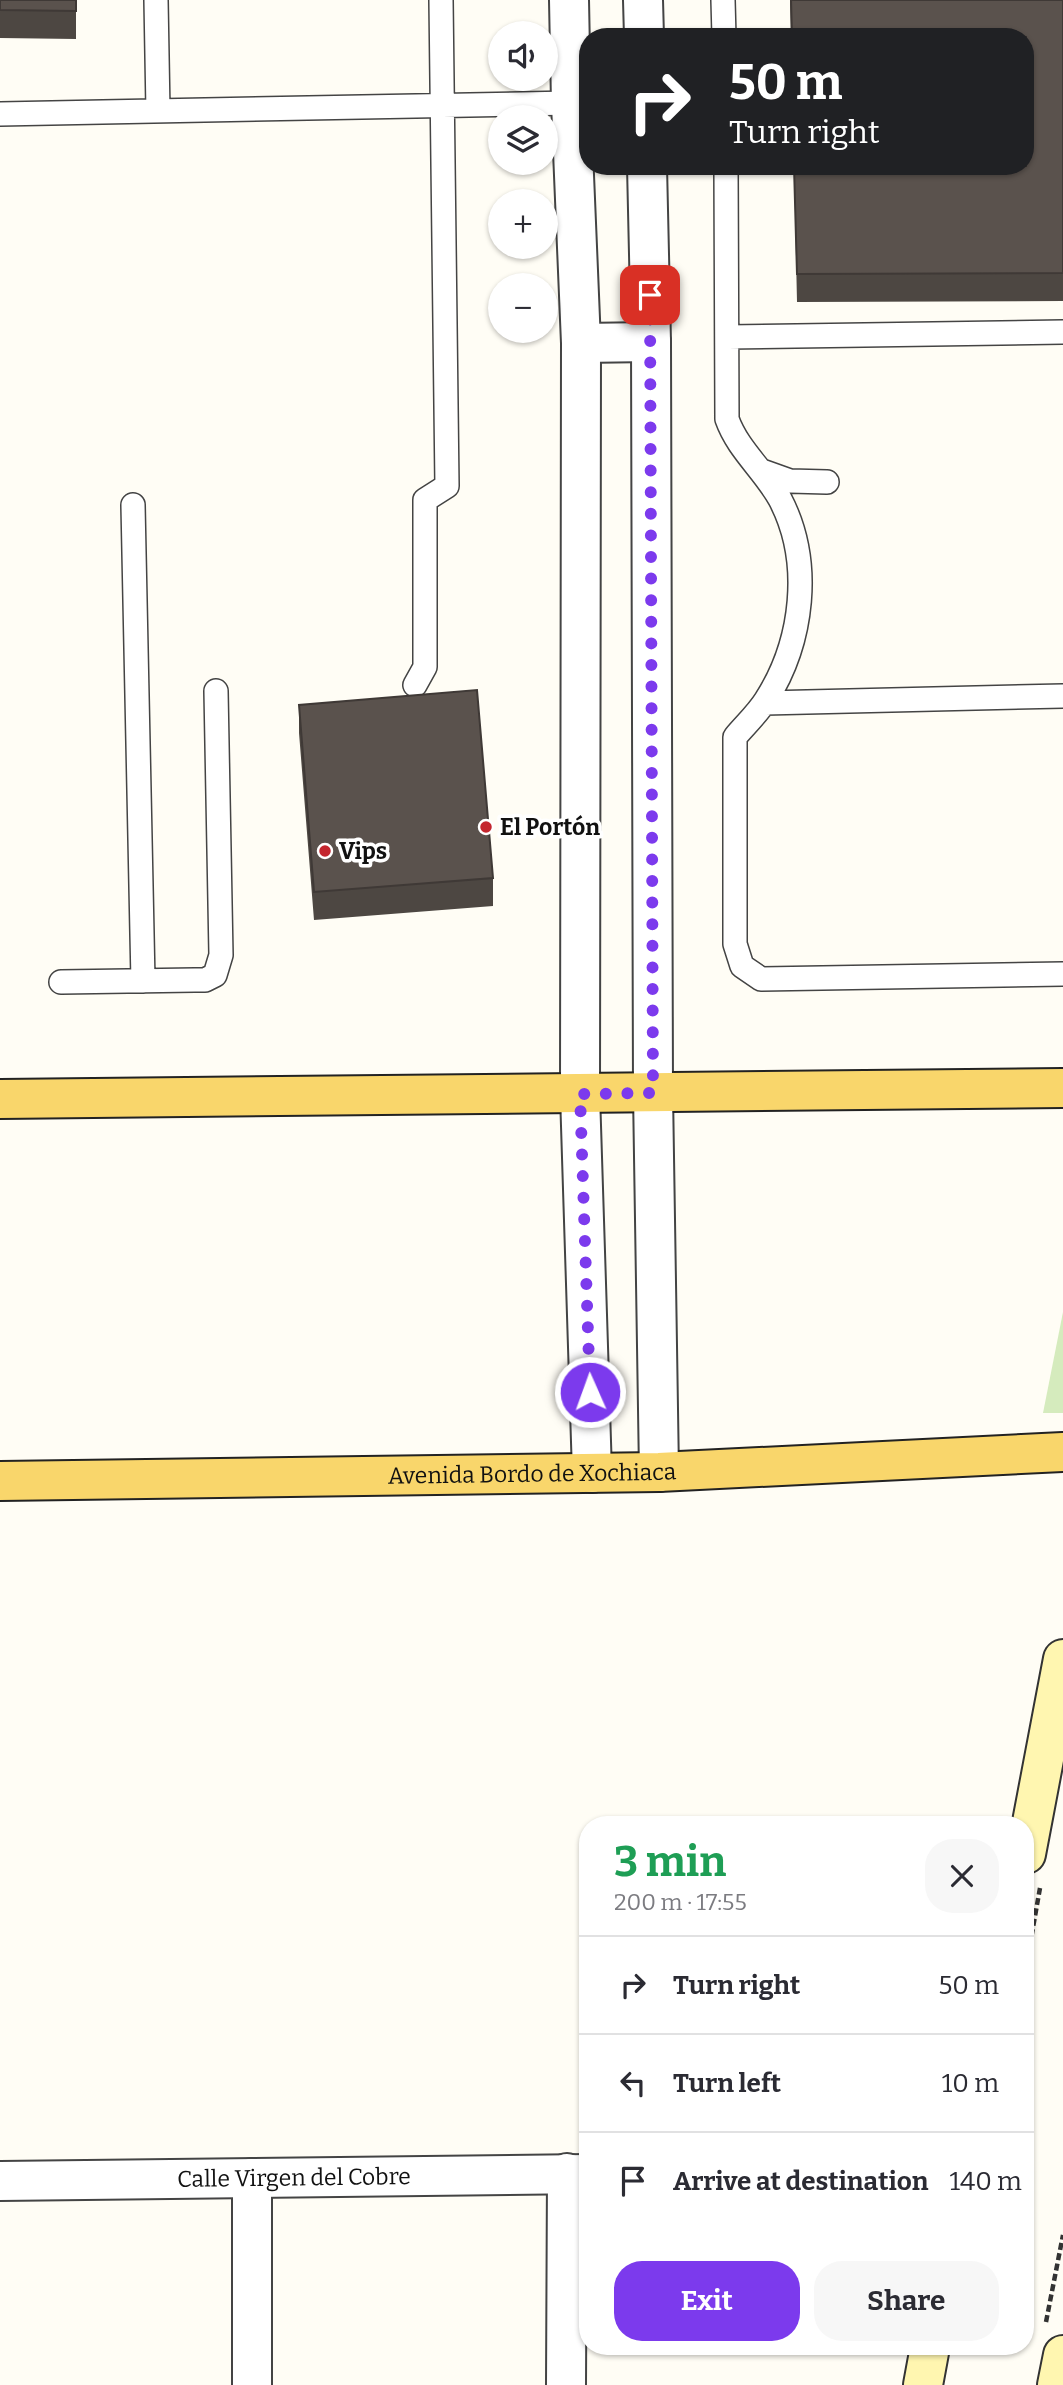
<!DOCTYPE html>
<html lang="en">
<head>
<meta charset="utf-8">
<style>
  body { margin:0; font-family:Bitter,serif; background:#f7f7f7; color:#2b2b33; height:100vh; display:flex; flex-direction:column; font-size:26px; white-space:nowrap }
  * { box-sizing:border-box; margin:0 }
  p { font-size:23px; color:#7c7c81 }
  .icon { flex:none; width:38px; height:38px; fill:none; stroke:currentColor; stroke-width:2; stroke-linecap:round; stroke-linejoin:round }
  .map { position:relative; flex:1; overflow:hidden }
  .panel { position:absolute; left:579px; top:1816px; width:455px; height:539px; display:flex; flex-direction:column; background:#fff; border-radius:28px; box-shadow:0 2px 5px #0004 }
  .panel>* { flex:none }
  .banner { position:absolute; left:579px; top:28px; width:455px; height:147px; border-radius:28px; box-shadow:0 2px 5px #0004; background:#202124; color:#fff; overflow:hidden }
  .fabs { position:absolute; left:488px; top:21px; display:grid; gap:14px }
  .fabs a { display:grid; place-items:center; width:70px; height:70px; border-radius:50%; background:#fff; box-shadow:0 2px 5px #0004; font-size:35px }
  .pin { position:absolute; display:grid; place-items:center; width:60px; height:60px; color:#fff; margin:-30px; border-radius:14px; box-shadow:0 4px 10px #0006 }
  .me { position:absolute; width:77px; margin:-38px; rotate:358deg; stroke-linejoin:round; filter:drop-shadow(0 0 5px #0008) }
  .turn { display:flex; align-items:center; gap:24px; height:147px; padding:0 35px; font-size:32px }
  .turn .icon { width:91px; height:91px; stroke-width:2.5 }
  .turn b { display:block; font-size:49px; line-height:60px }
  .round { display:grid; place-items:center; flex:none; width:74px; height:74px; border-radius:28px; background:#f7f7f7 }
  .head { display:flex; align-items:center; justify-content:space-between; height:119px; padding:0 35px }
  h1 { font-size:42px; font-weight:700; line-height:52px; color:#1e9e55 }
  .primary-button { display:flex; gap:14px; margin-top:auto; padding:14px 35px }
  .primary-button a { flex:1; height:80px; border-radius:28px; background:#7c3aed; color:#fff; font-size:28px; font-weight:700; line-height:80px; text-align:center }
  .primary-button a+a { background:#f7f7f7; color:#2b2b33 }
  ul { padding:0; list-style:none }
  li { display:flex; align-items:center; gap:21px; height:98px; padding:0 35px; border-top:2px solid #e1e1e2 }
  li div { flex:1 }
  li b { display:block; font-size:26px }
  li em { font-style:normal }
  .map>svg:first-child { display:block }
  .green { fill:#d5ebbd }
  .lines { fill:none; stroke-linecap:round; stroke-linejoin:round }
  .service-casing { stroke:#444; stroke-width:26 }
  .minor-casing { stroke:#444; stroke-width:42 }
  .secondary-casing { stroke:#333; stroke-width:42 }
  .primary-casing { stroke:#222; stroke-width:42 }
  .path { stroke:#333; stroke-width:4.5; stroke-dasharray:7 3.5; stroke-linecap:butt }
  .service { stroke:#fff; stroke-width:23 }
  .minor { stroke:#fff; stroke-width:38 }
  .secondary { stroke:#fff6b0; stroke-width:38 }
  .primary { stroke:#f9d66b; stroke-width:38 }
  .wall { fill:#4d4742 }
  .building { fill:#5a524d; stroke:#3f3936; stroke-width:2 }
  .route { stroke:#7c3aed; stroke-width:12; stroke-dasharray:0 21.6 }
  .poi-dot { fill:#c4262e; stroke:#fff; stroke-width:2.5 }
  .labels { text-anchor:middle; stroke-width:7; stroke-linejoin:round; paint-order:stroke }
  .poi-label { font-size:23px; font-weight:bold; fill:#111; stroke:#fff; text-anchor:start }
  .street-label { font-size:23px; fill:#111; stroke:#fff }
</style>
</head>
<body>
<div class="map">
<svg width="1063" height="2385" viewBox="0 0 1063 2385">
  <rect width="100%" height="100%" fill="#fffdf5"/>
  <path class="green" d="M1063,1312V1413H1043Z"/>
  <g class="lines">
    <defs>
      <path id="service" d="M156,0L158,111
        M723,0L724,37
        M0,114L571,103
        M726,166L727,419C738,450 764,470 780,499C813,562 803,642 766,700C758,713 745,725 735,737V944L742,966L761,979L1063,974
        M728,337L1063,332
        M762,471L790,481L827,482
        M133,505L143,981
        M415,685L425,667V500L447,486L441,0
        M765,703L1063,696
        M61,982L195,980H205L215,975L221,955L216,691"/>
      <g id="minor">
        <path d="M569,0L571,103L581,343L580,1094L592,1473"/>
        <path d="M643,0L644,37"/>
        <path d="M647,166L651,342L653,1093L659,1472"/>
        <path d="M581,343L651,342"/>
        <path d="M252,2178V2385"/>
        <path id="s1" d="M0,2181L588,2174"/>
        <path d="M566,2385L567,2173"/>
      </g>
      <path id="secondary" d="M1026,1854L1063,1659
        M923,2385L930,2347
        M1057,2385L1063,2355"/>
      <g id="primary">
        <path d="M0,1099L1063,1088"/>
        <path id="s2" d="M0,1481L659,1472L1063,1452"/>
      </g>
    </defs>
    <use href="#service" class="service-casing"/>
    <use href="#minor" class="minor-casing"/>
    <use href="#secondary" class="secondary-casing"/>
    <use href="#primary" class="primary-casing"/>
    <path class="path" d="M1026,1967L1040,1888
      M1046,2322L1063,2235"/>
    <use href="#service" class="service"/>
    <use href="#minor" class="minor"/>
    <use href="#secondary" class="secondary"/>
    <use href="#primary" class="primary"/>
  </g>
  <path class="wall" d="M0,0H76V39L0,38Z
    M790,0H1063V301L797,302L794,166H1026V37H791Z
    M299,705L493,878V906L314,920L299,733Z"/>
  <path class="building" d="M0,0H76V11L0,10Z
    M791,0H1063V273L797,274L794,166H1026V37H792Z
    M477,690L493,878L314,892L299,705Z"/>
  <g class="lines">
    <path class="route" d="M590,1392L580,1094L653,1093L650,295"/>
  </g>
  <g class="poi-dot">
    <circle cx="486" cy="827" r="7"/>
    <circle cx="325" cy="851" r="7"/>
  </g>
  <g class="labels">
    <g class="poi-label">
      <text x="500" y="835">El Portón</text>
      <text x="339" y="859">Vips</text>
    </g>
    <g class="street-label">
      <text dy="8" stroke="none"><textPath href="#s2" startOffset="532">Avenida Bordo de Xochiaca</textPath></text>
      <text dy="8" stroke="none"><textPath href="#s1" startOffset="294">Calle Virgen del Cobre</textPath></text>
    </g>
  </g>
</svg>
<div class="fabs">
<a><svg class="icon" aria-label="sound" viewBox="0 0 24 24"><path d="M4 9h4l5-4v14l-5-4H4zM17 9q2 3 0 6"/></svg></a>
<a><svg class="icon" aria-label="layers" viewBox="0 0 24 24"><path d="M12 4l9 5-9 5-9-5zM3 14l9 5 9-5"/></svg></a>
<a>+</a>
<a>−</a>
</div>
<div class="pin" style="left:650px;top:295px;background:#d93025"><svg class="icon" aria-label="arrive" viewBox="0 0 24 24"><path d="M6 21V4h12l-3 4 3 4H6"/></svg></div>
<svg class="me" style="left:590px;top:1392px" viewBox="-20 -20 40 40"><circle r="17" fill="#7c3aed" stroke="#fff" stroke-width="3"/><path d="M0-11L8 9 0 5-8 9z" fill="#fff"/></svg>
<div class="banner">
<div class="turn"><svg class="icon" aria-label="right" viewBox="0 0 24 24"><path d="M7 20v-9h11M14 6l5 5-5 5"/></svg><div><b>50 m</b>Turn right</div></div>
</div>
<section class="panel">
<div class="head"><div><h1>3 min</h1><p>200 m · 17:55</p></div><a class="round"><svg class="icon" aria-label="close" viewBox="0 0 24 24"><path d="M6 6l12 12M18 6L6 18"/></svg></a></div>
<ul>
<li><svg class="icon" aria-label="right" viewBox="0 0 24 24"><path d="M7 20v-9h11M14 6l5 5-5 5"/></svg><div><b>Turn right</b></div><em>50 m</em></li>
<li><svg class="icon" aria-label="left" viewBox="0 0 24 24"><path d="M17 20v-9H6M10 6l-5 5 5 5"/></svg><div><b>Turn left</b></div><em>10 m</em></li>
<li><svg class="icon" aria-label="arrive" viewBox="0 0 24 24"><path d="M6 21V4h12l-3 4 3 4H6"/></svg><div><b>Arrive at destination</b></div><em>140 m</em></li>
</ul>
<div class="primary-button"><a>Exit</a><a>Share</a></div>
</section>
</div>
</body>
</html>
